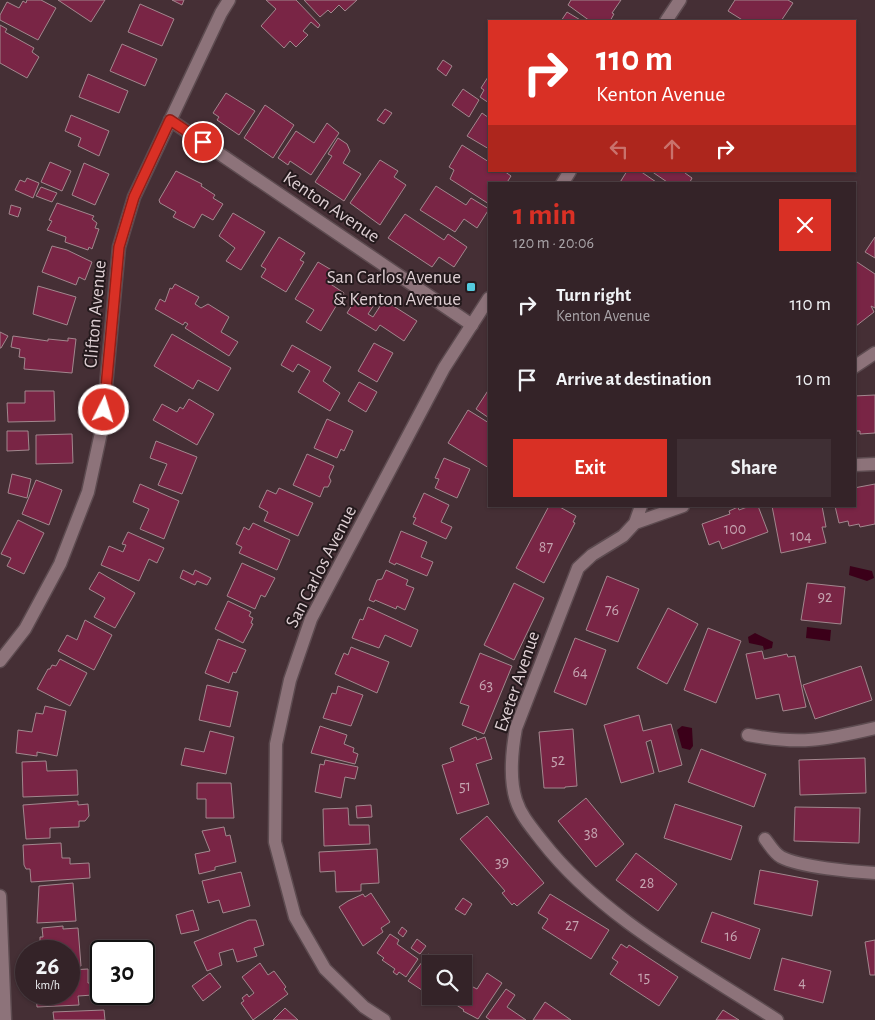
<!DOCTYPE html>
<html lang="en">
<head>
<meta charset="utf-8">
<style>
  body { margin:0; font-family:"Alegreya Sans",sans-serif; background:#3f2f34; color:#f1f3f6; height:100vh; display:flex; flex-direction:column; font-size:19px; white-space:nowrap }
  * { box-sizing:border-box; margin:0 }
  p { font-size:16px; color:#a9a4a8 }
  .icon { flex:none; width:28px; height:28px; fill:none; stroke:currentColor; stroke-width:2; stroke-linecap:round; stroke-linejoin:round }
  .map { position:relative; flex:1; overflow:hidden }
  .drawer { position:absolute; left:488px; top:182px; width:368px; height:325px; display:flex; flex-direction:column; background:#342328; border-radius:0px; box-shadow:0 1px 4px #0004,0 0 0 1px #4e4045 }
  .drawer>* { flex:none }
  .top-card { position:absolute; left:488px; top:20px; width:368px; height:152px; border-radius:0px; box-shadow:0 1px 4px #0004,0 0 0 1px #4e4045; background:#d93025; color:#fff; overflow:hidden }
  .tools { position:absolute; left:422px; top:955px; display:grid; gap:10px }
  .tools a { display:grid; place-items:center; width:50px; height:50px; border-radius:0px; background:#342328; box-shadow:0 1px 4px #0004,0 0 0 1px #4e4045; font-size:25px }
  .speed { position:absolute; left:15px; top:940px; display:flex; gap:10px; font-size:25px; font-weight:700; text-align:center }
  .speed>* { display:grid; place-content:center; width:65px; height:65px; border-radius:50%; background:#342328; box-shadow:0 1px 4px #0004,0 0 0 1px #4e4045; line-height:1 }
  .speed small { font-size:12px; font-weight:400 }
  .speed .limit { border:2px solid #111; border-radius:8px; background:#fff; color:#111 }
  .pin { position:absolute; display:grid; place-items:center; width:42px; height:42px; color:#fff; margin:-21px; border:2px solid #fff; border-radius:50%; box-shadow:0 1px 5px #0007 }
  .me { position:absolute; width:55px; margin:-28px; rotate:5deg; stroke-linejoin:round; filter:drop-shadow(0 0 4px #0008) }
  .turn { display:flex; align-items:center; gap:18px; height:105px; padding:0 25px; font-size:22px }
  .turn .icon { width:65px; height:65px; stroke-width:2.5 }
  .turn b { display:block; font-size:35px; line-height:42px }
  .lanes { display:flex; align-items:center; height:48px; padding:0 25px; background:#0003; justify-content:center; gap:25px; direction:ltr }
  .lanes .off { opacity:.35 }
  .round { display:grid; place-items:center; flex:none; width:52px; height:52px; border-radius:0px; background:#3f2f34 }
  .overview { display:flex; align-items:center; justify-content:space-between; height:85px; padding:0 25px }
  h1 { font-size:30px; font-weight:600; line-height:38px; color:#d93025 }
  .action { display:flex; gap:10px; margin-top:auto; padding:10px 25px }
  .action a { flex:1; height:58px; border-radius:0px; background:#d93025; color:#fff; font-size:20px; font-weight:600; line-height:58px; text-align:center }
  .action a+a { background:#3f2f34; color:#f1f3f6 }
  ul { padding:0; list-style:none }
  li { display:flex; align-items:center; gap:15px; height:75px; padding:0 25px }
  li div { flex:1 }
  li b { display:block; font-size:19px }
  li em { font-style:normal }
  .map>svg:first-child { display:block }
  .water { fill:#3b0019 }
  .building { fill:#792545; stroke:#a2878e }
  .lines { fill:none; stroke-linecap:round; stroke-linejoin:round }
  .minor-casing { stroke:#5d4b50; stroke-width:15 }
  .secondary-casing { stroke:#5d4b50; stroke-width:15 }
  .minor { stroke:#8d737a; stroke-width:12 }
  .secondary { stroke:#8d737a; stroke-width:12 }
  .route-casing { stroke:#8d1f18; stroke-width:12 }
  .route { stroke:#d93025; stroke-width:9 }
  .poi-dot { fill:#54cade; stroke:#251a1d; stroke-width:2 }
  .labels { text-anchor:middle; stroke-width:4; stroke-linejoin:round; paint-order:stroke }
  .number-label { font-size:16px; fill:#c5a4b0 }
  .street-label { font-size:19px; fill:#decfd3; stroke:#251a1d }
  .poi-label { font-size:19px; fill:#decfd3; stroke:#251a1d; text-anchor:end }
</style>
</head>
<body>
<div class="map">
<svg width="875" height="1020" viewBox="0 0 875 1020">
  <rect width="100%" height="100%" fill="#452f35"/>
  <path class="water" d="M850,566L872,571L874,578L867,581L849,575Z
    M807,627L831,630L830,641L806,638Z
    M755,633L773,642L772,648L764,650L763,646L749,643L748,637Z
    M682,726L692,728L693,746L690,750L682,748L677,730Z"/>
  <path class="building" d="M27,0H41L56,8L38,40L0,20V15L7,2L19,8L23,1L26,3Z
    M58,0H105L91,22Z
    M172,0H184L182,5Z
    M266,0H296L320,25L318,28L311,22L303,31L308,35L296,47L290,41L284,48L261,26L276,9Z
    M304,0H357L345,11L339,5L331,13L328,10L320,17Z
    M571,0H621L612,13L614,14L610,21H590L568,5Z
    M735,0H788L793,3L781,21H744L728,11Z
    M140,4L174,19L162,46L128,32Z
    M567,12L582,21H561Z
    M0,25L7,29L5,32L34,48L32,52L39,57L27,78L0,63Z
    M122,44L157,59L145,86L110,71Z
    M443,60L452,66L446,76L437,69Z
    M88,74L128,91L119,113L79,97Z
    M488,77L489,78V103L480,97L484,90L481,88Z
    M463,89L479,100L469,117L452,105Z
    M226,93L255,111L239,135L217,120L219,117L213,113Z
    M265,105L294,125L273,158L244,138Z
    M385,109L392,113L384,124L377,120Z
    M482,113L489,118V149L467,136Z
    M71,115L109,131L99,156L78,146L81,138L65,131Z
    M327,123L339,133L311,175L290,161L288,165L278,158L296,131L314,143Z
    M338,138L347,144L350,151L343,163L361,174L344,201L315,182L332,156L328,154Z
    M462,145L489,162V171H504L511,176L506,184H489V204L450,179L454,170L449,167Z
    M380,160L398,171L394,177L406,185L380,225L350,203Z
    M50,162L71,171L62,191L41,182Z
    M84,163L109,174L95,205L72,195Z
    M176,171L202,184L201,186L215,195L213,198L223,204L213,220L202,214L194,228L173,217L176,212L160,203L159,200Z
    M627,171H640L659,184H619Z
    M651,171H686L685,173L692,178L689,184H670Z
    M27,178L39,183L33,198L15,190L20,180L25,182Z
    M436,186L466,205L471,198L489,209L477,228L464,219L455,232L420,210Z
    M41,187L57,193L52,202L36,196Z
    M57,203L94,216L92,219L97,223L95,228L99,229L92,249L89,247L88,250L65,242L66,237L47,230L52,221L49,220Z
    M11,205L21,208L18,217L9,214Z
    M233,213L265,232L241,270L226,261L235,248L219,236Z
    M405,214L444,240L448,234L467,247L454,267L439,257L432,267L388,238Z
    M279,237L305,253L300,260L304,262L286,292L261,277L266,269L261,266Z
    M875,237V258L865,252Z
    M52,246L67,250L92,262L85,280L79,277L76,285L42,272Z
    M318,262L335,272L329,283L344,293L321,331L306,322L314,310L295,299Z
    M857,262L875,274V308L871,306L874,312L856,326L854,325V267Z
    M175,284L199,297L195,304L201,308L208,304L229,317L221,332L238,342L229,356L185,328L188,324L185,322L183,325L155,309L160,299L165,302L170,288L172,289Z
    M38,286L76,297L67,325L33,314Z
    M359,294L374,305L368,314L373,317L384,300L417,321L404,341L380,325L376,331L347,313Z
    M0,332L8,336L1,348H0Z
    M172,334L231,368L218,391L198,380L193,389L154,366Z
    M13,336L48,341V339L68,341V338L76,339L72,373L24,369L25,358L19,357L20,349L11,347Z
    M374,343L393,353L377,382L358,371Z
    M292,345L331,367L323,381L340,393L330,411L298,392L310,371L298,364L293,372L281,365Z
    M359,382L377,392L366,412L348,401Z
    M489,389V418L476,409Z
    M25,391H54L55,421L8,422L7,403H25Z
    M875,395V433L860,434V431H854V396Z
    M189,399L214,414L197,445L153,420L162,404L177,412L180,407L183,409Z
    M468,410L489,423V468L448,443Z
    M327,419L353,431L344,451L341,449L337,458L314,448Z
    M7,431H28L29,450L7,451Z
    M72,434L73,463L36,464V435Z
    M156,441L197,457L182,494L158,485L167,464L150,458Z
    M307,454L334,466L329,477L331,481L328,487H324L320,497L293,485Z
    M444,458L470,469L457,498L435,488L439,479L435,478Z
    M12,474L31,479L27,498L8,493Z
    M36,480L62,490L49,525L22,514Z
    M140,484L179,501L164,539L140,529L149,509L133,502Z
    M875,484V524L860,527L859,524L849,526L848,521L839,523L835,506H854V488Z
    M279,488L313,503L298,536L264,521L268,512L259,507L267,490L276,494Z
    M424,493L449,505L441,522L452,527L446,539L413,524L416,518L413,517Z
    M549,506H558L576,516L573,522L575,523L544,583L516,568Z
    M750,506H758L768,532L722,549L719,541L709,545L702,524L730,514L729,511L738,507L739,510Z
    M772,506H822L826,527H822L826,543L781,553Z
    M18,520L44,533L24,574L7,566L11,558L1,554Z
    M253,523L290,540L277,570L239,553L242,547L236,544L244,527L249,530Z
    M401,531L427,542L421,557L433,562L427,576L396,563L395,565L389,562Z
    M128,532L164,548L157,563L149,559L139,581L101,565L109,546L123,552L126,545L122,544Z
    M242,563L275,578L265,597L261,595L255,609L227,596Z
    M183,570L193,575L195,570L211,578L207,585L197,581L195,585L180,578Z
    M386,570L408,580L406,585L414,588L405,610L397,606L396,609L375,600L374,602L369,600L377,580L382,579Z
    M99,572L135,593L115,628L94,617L105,598L89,589Z
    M607,576L639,589L618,642L586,630Z
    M514,583L544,598L514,660L484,645Z
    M807,583L845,587L841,624L801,620Z
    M228,601L251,612L249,616L253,618L251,623L253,624L243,643L215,629Z
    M368,607L418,630L411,647L385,635L379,648L352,638L360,619L363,620Z
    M668,608L698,624L667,684L637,668Z
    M85,620L112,635L94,670L58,651L67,635L77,640Z
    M708,628L741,641L716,703L684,690Z
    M575,638L606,650L586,705L554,692Z
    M218,639L246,650L236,673L233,672L229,683L205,673Z
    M351,647L389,662L377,693L335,674L344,653L348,655Z
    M762,651L764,659L787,654L788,657L795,656L806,707L783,711L779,694L756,699L746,654Z
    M480,653L512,666L484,734L462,725L469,706L460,703Z
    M60,659L87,673L70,706L37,689L48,669H50L52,665L56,666Z
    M861,666L872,700L815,719L803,685Z
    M207,685L238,692L230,727L199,720Z
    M338,686L363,695L351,726L323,718L332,693L336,694Z
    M45,706L66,711L57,756L37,752V756L16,753L18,730L32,732L36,713L43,714Z
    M639,715L643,731L671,724L682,765L659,772L651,740L646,742L654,773L621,783L604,725Z
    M320,726L347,735L344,744L354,748L353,752L358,754L355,764L311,753Z
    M573,729L577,786L565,787V788H544L539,732Z
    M210,731L234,737L226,774L181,765L185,748L204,752Z
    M476,737L477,740L485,737L492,759L476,764L489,804L457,814L442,765L454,761L450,748Z
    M701,749L766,774L754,807L688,782Z
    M865,758L866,793L800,795L799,760Z
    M325,760L358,767L355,779L345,777L341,798L315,792L320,764L324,765Z
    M46,761L47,771L77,770L78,795L23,797L22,762Z
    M197,783H231L234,818H206V799H197Z
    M586,798L624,844L596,867L558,821Z
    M78,801V805L88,804L89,816L85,821H79V827L50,828V838L26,839L23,805Z
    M675,804L742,826L731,860L664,838Z
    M371,805L372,817L357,818L356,806Z
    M795,807L860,808L859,843L794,841Z
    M348,808L349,825H369L370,844L324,846L323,809Z
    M487,816L544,883L517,906L514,903L512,905L502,893L505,891L460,839Z
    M224,827L226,836L230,835L236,862L215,867V870L199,874L195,854L210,851L202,831Z
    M61,843L62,858H70V864L89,863L90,878L31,882L30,869H26L24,865L23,845Z
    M377,849L379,883L361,884V891L336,892L335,871L320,872L319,852Z
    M636,853L677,884L658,911L616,880Z
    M760,870L818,881L812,916L754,904Z
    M241,872L250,906L223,913L219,900L208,903L202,881Z
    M73,883L76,921L37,923L39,886Z
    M371,893L390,922L381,928L383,932L363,946L339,907L348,901L363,894L365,897Z
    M550,894L609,930L591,959L542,928L548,919L538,913Z
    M463,898L472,904L465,915L455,909Z
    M193,910L199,930L181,934L176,915Z
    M712,912L760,929L750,959L701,942Z
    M249,920H256L264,945L254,948L257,956L237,962L233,949L219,953L222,965L207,971L194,942Z
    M63,926V929L78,928L81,966L69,967V951H40V937H43L42,928Z
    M402,927L407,931L403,937L398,933Z
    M390,934L399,940L397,944L418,959L406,977L399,972L397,975L393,972L395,969L382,960L384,958L377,953Z
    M417,939L426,946L420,954L411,948Z
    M875,940V975H870L865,942Z
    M621,944L627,948L629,945L678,977L659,1006L610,974L618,962L612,958Z
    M428,954L444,964H431V996L408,981Z
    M782,958L831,971L823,1003L774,990Z
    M260,963L268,975L274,971L286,987L284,989L288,994L253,1020L241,1003L244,1001L242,998L247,994L249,997L254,993L242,977Z
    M88,969V983H92L93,995L78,996L79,1005L37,1007L36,994H69V970Z
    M210,973L221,987L203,1001L192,986Z
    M487,973L502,983L478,1019L463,1011L464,1010L455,1004L457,1000L451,996H464V975L472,981L469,985L477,989Z
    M506,989L515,995L507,1007L526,1020H490L486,1017Z
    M431,996H443L439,1001Z
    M545,1002L571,1020H533Z
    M285,1008L298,1020H273Z
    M104,1010L105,1020H54L53,1012Z
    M723,1010L739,1020H716Z"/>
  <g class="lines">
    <defs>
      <path id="minor" d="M170,120L472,325
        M854,367L875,353
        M854,465L875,464
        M683,506L635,523L623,536L592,555L578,568L516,728C512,750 509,778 516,800C521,816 532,828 542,841C602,918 696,967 777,1020
        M635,523L641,506
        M0,661L25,629L60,564L88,492L102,428L119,247L134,197L221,13L229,0
        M748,735C800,745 824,740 875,728
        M765,839C770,845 774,853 781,857C800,867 853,872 875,873
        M0,896L5,1020"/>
      <path id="secondary" d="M666,21L680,0
        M562,184L570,171
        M384,1020L364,1007L325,969L295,917L275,842L276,744L290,680L311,619L444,368L489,298"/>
    </defs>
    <use href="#minor" class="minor-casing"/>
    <use href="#secondary" class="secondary-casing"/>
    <use href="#minor" class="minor"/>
    <use href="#secondary" class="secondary"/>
  </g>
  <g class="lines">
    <defs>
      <path id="route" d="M104,410L119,247L134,197L170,120L203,142"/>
    </defs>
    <use href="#route" class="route-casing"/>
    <use href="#route" class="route"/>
  </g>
  <rect class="poi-dot" x="466" y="282" width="10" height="10" rx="2.5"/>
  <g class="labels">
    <g class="number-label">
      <text x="735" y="534">100</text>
      <text x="801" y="541">104</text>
      <text x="546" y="552">87</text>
      <text x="825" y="602">92</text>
      <text x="612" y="615">76</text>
      <text x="580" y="677">64</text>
      <text x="486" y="690">63</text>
      <text x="558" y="765">52</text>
      <text x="465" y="791">51</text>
      <text x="591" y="838">38</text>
      <text x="502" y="867">39</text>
      <text x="647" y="888">28</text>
      <text x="572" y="930">27</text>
      <text x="731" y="941">16</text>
      <text x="644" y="982">15</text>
      <text x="802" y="987">4</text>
    </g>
    <g class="street-label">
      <text transform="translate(332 206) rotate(34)" y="7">Kenton Avenue</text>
      <text transform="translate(94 314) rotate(-85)" y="7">Clifton Avenue</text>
      <text transform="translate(320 566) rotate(-63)" y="7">San Carlos Avenue</text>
      <text transform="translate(516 681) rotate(-71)" y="7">Exeter Avenue</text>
    </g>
    <g class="poi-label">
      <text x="461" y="283">San Carlos Avenue<tspan x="461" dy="22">&amp; Kenton Avenue</tspan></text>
    </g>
  </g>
</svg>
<div class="tools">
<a><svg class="icon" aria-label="search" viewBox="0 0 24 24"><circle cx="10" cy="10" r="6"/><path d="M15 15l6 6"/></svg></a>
</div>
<div class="speed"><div>26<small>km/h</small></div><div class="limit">30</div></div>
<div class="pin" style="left:203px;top:142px;background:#d93025"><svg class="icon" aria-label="arrive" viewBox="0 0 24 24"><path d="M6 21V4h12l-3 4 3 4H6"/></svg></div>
<svg class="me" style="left:104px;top:410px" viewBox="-20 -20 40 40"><circle r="17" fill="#d93025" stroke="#fff" stroke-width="3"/><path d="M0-11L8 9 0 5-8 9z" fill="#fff"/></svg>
<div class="top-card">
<div class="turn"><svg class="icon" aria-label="right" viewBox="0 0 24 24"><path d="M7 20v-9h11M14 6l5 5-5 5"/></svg><div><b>110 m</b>Kenton Avenue</div></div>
<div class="lanes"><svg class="icon off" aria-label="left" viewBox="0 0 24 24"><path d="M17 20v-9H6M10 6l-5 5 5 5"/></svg><svg class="icon off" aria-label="ahead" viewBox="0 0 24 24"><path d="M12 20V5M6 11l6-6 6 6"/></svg><svg class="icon" aria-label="right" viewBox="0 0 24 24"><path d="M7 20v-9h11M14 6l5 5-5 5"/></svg></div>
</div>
<section class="drawer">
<div class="overview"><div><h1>1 min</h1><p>120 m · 20:06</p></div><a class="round" style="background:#d93025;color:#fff"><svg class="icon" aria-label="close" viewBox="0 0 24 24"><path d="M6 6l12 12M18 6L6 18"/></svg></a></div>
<ul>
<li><svg class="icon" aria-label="right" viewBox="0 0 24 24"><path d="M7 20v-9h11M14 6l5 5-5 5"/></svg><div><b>Turn right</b><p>Kenton Avenue</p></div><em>110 m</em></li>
<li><svg class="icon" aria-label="arrive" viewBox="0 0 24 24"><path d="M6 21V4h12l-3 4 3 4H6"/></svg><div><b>Arrive at destination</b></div><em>10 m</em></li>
</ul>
<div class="action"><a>Exit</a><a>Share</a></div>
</section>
</div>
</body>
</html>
